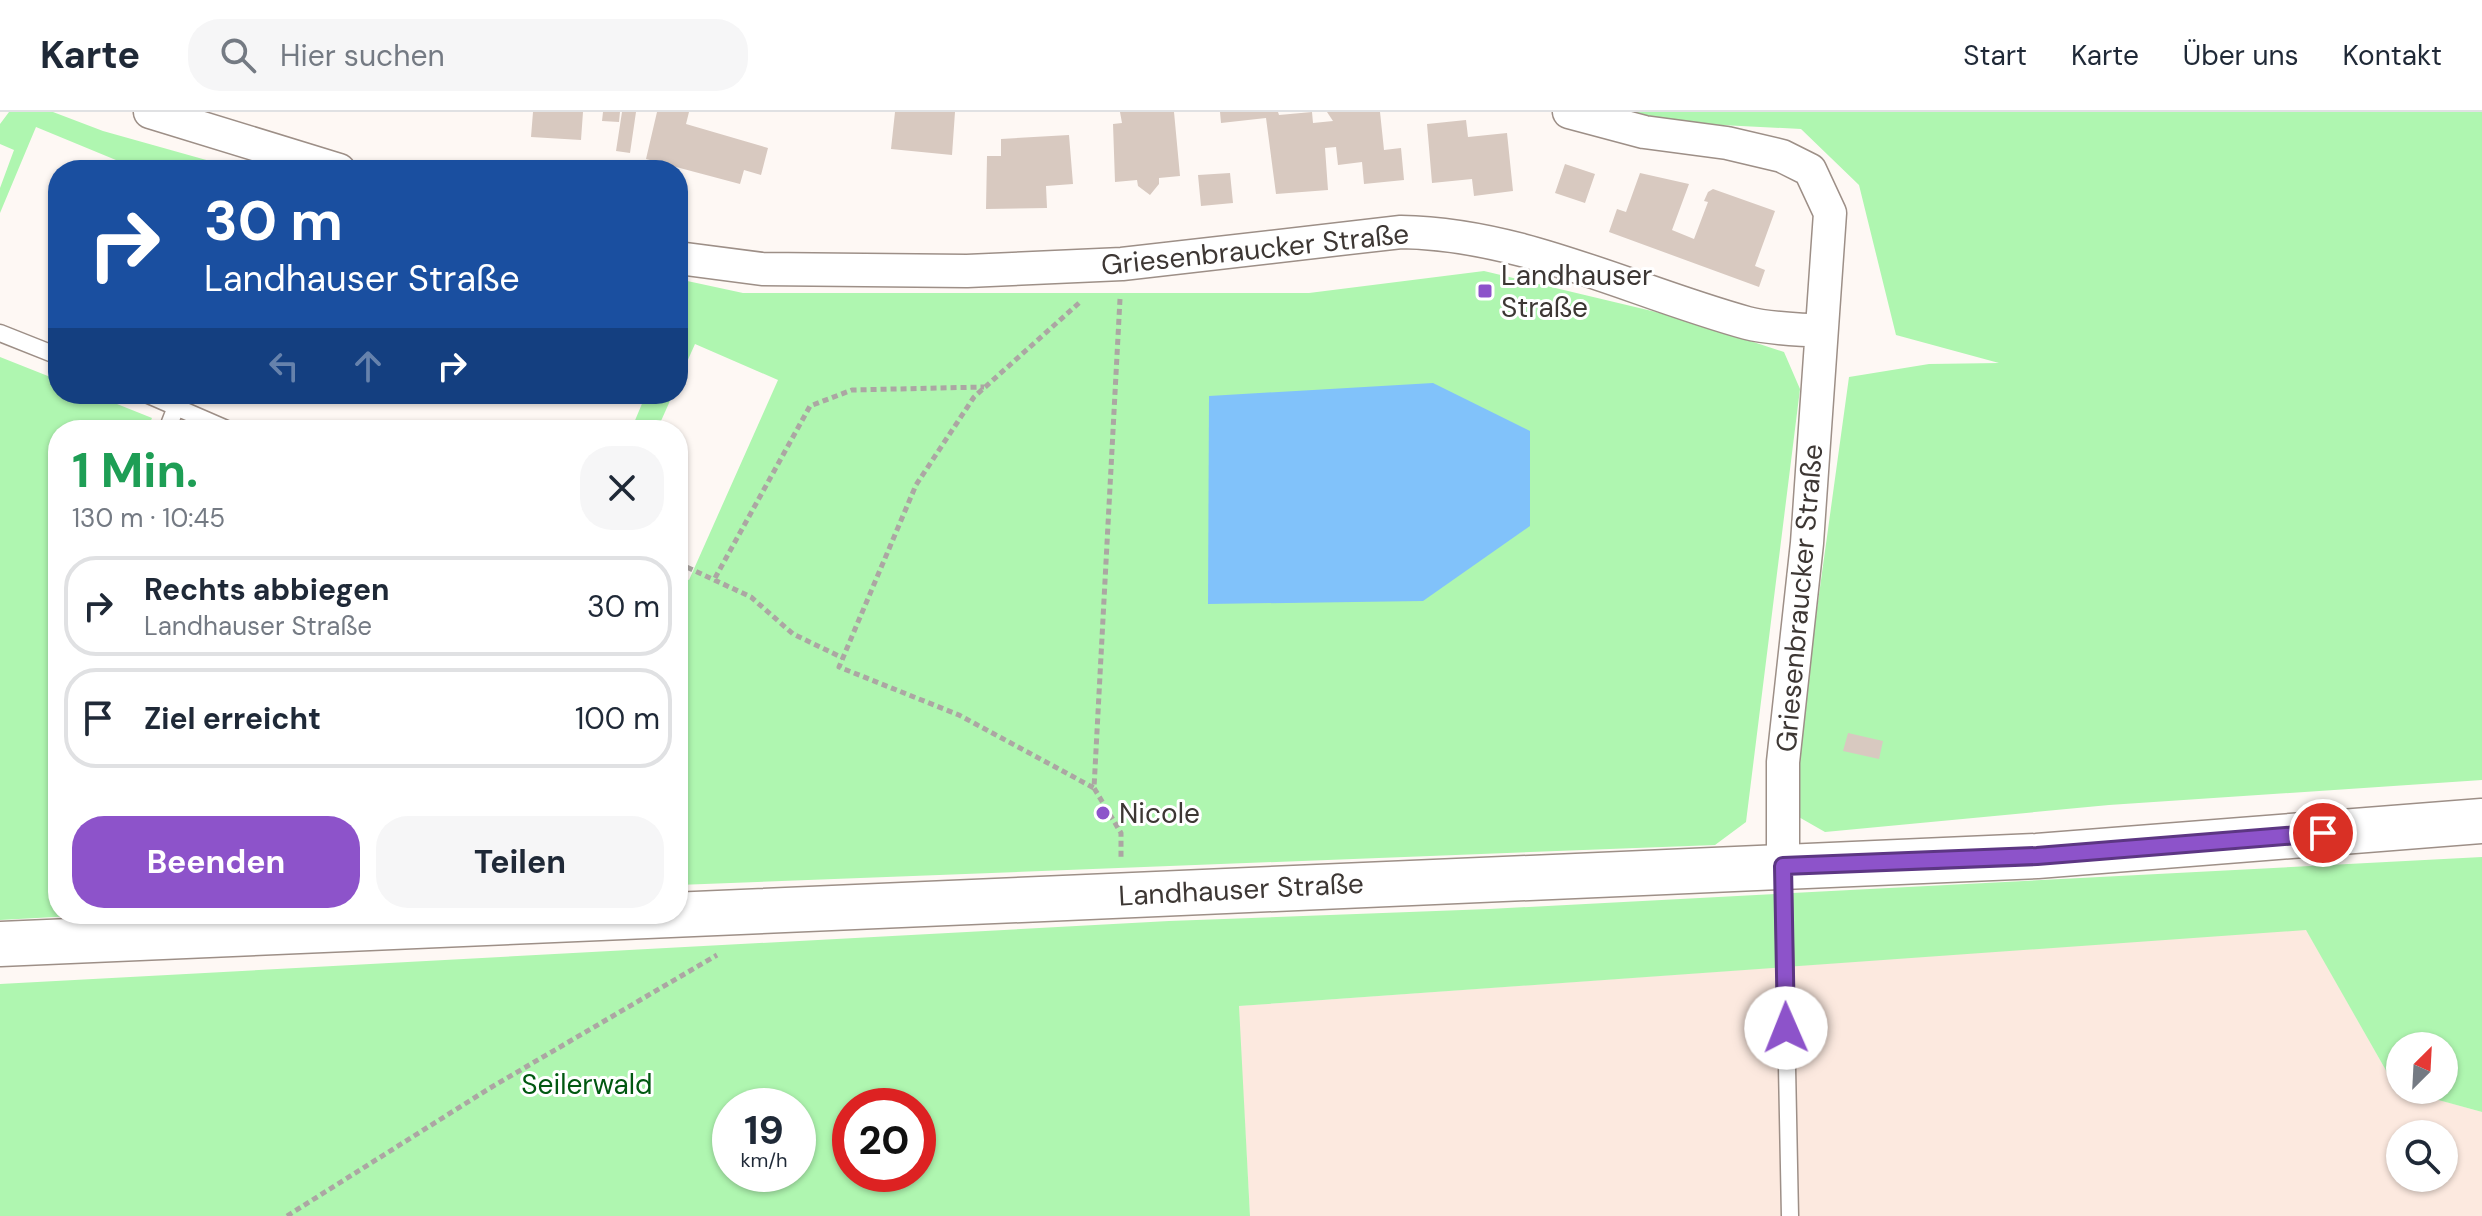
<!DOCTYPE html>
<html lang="de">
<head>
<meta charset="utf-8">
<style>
  body { margin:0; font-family:"DM Sans",sans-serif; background:#f6f6f7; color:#1f2937; height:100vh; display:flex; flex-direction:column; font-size:30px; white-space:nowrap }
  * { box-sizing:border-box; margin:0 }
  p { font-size:26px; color:#747a83 }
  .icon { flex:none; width:44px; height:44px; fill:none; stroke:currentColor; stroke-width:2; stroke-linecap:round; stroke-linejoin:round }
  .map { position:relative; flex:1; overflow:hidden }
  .panel { position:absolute; left:48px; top:308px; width:640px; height:504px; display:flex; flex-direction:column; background:#fff; border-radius:32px; box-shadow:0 2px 6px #0004 }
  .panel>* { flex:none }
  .hud { position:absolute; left:48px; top:48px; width:640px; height:244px; border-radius:32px; box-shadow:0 2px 6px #0004; background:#1a4fa0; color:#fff; overflow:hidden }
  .needle { width:52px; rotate:24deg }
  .controls { position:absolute; left:2386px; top:920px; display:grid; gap:16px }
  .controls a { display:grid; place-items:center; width:72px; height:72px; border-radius:50%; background:#fff; box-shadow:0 2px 6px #0004; font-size:40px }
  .speed { position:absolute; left:712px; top:976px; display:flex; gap:16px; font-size:40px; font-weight:700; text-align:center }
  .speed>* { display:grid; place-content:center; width:104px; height:104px; border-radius:50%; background:#fff; box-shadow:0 2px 6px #0004; line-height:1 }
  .speed small { font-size:20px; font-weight:400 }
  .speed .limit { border:12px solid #d22; background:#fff; color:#111 }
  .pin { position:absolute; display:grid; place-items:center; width:68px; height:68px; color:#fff; margin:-34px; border:4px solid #fff; border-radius:50%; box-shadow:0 2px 8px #0007 }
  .me { position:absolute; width:88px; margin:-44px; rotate:359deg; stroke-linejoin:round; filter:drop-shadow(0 0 6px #0008) }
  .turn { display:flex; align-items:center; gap:28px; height:168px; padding:0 24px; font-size:36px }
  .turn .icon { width:104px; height:104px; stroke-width:2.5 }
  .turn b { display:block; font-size:56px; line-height:68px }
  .lanes { display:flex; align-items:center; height:76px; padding:0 24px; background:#0003; justify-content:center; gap:40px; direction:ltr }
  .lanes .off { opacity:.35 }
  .round { display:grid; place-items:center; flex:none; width:84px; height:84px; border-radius:32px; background:#f6f6f7 }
  .summary { display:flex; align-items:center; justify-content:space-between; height:136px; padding:0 24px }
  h1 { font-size:48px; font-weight:700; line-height:60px; color:#1e9e55 }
  .action { display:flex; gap:16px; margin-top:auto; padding:16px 24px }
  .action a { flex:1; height:92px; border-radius:32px; background:#8d53ca; color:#fff; font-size:32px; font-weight:700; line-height:92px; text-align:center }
  .action a+a { background:#f6f6f7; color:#1f2937 }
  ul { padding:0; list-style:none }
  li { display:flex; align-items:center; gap:24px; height:100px; margin:0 16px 12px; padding:0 8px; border:4px solid #e0e1e3; border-radius:32px }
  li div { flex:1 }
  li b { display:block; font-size:30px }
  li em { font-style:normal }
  header { display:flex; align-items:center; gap:48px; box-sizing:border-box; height:112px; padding:0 40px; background:#fff; border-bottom:2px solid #e0e1e3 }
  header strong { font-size:38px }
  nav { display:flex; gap:44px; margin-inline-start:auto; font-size:28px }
  .search { width:560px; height:72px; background:#f6f6f7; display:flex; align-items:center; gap:20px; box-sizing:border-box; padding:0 28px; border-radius:32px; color:#747a83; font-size:30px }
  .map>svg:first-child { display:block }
  .built { fill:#fce9df; fill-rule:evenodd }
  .green { fill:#aff6b0; fill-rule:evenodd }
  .water { fill:#81c2fa }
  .building { fill:#d8c9c0 }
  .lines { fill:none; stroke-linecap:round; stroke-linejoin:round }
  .service-casing { stroke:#9d8f87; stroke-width:19 }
  .minor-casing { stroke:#9d8f87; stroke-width:35 }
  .secondary-casing { stroke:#9d8f87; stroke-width:47 }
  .path { stroke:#aca6a3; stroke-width:5; stroke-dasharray:6 4; stroke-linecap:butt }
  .service { stroke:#fff; stroke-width:16 }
  .minor { stroke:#fff; stroke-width:32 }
  .secondary { stroke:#fff; stroke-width:44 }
  .route-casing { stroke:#5c3683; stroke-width:20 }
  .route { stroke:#8d53ca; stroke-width:14 }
  .poi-dot { fill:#8d53ca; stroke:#fff; stroke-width:3 }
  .labels { text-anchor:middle; stroke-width:6; stroke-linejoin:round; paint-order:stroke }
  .street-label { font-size:28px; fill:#3d3734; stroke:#fff }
  .poi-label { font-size:28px; fill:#3d3734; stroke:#fff; text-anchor:start }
  .park-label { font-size:28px; fill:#015811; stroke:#fff }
</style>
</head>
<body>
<header>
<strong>Karte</strong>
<div class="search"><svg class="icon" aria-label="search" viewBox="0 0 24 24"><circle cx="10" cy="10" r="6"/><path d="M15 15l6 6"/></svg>Hier suchen</div>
<nav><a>Start</a><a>Karte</a><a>Über uns</a><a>Kontakt</a></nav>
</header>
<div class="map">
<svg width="2482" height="1104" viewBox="0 0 2482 1104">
  <rect width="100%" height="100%" fill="#fef8f4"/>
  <path class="built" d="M2306,817L2396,976L2482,1000V1104H1250L1238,894ZM2400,1022H2444V1066H2400Z"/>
  <path class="green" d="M9,0H53L103,19L217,51L225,58H126L128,53L36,15L0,101V76L14,38L0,32V12Z
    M1625,0H2482V668L2109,693L1825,720L1797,704L1794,664L1849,265L1929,252L1999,251L1896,223L1859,73L1801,17L1643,9Z
    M1484,159L1677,205L1784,240L1800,277L1746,710L1715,733L678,773V464L689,468L778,268L695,232L678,270V167L743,181H1309Z
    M0,245L58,268V282H92L152,306L147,318H58V802H110L0,808Z
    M646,282H673L657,318H631Z
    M2482,745V1000L2402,978H2444V934H2400V978L2396,976L2306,818L1239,894L1250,1104H0V872L1169,809L1489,797ZM730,994H798V1062H730ZM850,994H918V1062H850Z"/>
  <path class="water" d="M1433,271L1530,319V414L1423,489L1208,492L1209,284Z"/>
  <path class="building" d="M533,0H583L581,28L531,25Z
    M603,0H620L619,10L602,9Z
    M622,0H636L630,41L616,39Z
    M657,0H689L686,12L768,36L761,63L744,58L740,72L646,47Z
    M895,0H955L952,43L891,37Z
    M1120,0H1174L1180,64L1159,66V72L1150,83L1138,74L1137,68L1115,70L1113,12L1122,11Z
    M1220,0H1278L1279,3L1312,0L1313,11L1333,9L1327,0H1380L1384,38L1401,36L1404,68L1364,72L1362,50L1338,53L1336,35L1325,36L1328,78L1276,82L1266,6L1221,11Z
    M1466,8L1468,25L1507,21L1513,79L1474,84L1472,67L1432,71L1427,12Z
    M1069,23L1073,72L1046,74L1047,96L986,97L987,44H1001V27Z
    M1565,52L1595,62L1585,91L1555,81Z
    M1230,61L1233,91L1201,94L1198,63Z
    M1640,61L1689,72L1672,118L1694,127L1708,90L1704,89L1708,80L1713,77L1775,99L1755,154L1765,158L1759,175L1609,120L1617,97L1626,100Z
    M1848,621L1883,629L1879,647L1843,639Z"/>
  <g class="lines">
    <defs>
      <path id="service" d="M0,221L58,244
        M146,282L229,318
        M167,318L181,282
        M1783,755L1790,1104"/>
      <path id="minor" d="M150,0L339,58
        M1569,0L1644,20L1727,31L1782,44L1810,58L1830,101L1807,431L1783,650V754
        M678,146L762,157L967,159L1122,152L1401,120C1523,122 1631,179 1747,211C1770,217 1796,217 1820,219"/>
      <path id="secondary" d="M0,832L2037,744L2482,709"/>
    </defs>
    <use href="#service" class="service-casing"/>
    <use href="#minor" class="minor-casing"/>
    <use href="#secondary" class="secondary-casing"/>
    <path class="path" d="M1120,187L1094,676L1121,721V746
      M1079,191L974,285L916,373L839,555L959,603L1094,676
      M678,451L751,485L793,522L843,546
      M715,466L810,294L852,278L984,275
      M287,1104L490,976L717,843"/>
    <use href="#service" class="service"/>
    <use href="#minor" class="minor"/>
    <use href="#secondary" class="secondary"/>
  </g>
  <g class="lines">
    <defs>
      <path id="route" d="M1786,916L1783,754L2037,744L2323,721"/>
    </defs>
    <use href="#route" class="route-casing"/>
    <use href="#route" class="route"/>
  </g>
  <g class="poi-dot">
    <rect x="1477" y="171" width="16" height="16" rx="4"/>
    <circle cx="1103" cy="701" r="8"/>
  </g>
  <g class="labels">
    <g class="street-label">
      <text transform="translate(1255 137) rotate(-6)" y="10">Griesenbraucker Straße</text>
      <text transform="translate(1799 486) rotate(-85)" y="10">Griesenbraucker Straße</text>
      <text transform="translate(1241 777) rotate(-3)" y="10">Landhauser Straße</text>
    </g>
    <g class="poi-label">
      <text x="1501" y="173">Landhauser<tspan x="1501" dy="32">Straße</tspan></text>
      <text x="1119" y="711">Nicole</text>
    </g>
    <g class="park-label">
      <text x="587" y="982">Seilerwald</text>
    </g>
  </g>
</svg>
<div class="controls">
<a><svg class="needle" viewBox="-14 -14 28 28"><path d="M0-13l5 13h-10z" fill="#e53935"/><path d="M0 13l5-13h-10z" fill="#747a83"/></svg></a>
<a><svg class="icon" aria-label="search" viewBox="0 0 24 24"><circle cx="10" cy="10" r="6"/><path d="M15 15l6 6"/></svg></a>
</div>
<div class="speed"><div>19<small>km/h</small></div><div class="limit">20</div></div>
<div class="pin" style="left:2323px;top:721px;background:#d93025"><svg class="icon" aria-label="arrive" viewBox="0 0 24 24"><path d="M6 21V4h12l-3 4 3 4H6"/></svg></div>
<svg class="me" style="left:1786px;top:916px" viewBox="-20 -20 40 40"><circle r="19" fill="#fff"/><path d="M0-13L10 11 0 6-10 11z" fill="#8d53ca"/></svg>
<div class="hud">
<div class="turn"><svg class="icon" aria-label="right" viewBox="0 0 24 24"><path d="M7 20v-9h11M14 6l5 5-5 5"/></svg><div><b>30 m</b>Landhauser Straße</div></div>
<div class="lanes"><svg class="icon off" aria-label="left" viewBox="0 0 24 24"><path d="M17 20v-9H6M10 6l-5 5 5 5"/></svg><svg class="icon off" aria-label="ahead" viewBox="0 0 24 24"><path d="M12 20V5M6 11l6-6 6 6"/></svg><svg class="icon" aria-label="right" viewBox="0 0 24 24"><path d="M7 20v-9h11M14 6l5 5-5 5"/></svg></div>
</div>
<section class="panel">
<div class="summary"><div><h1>1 Min.</h1><p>130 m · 10:45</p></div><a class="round"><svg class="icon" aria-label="close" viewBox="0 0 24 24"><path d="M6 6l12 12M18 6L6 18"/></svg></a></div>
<ul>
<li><svg class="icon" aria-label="right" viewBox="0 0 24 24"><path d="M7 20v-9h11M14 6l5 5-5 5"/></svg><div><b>Rechts abbiegen</b><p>Landhauser Straße</p></div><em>30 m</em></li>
<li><svg class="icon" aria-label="arrive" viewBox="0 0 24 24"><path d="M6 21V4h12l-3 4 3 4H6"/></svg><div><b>Ziel erreicht</b></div><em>100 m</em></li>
</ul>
<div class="action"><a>Beenden</a><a>Teilen</a></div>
</section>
</div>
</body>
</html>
